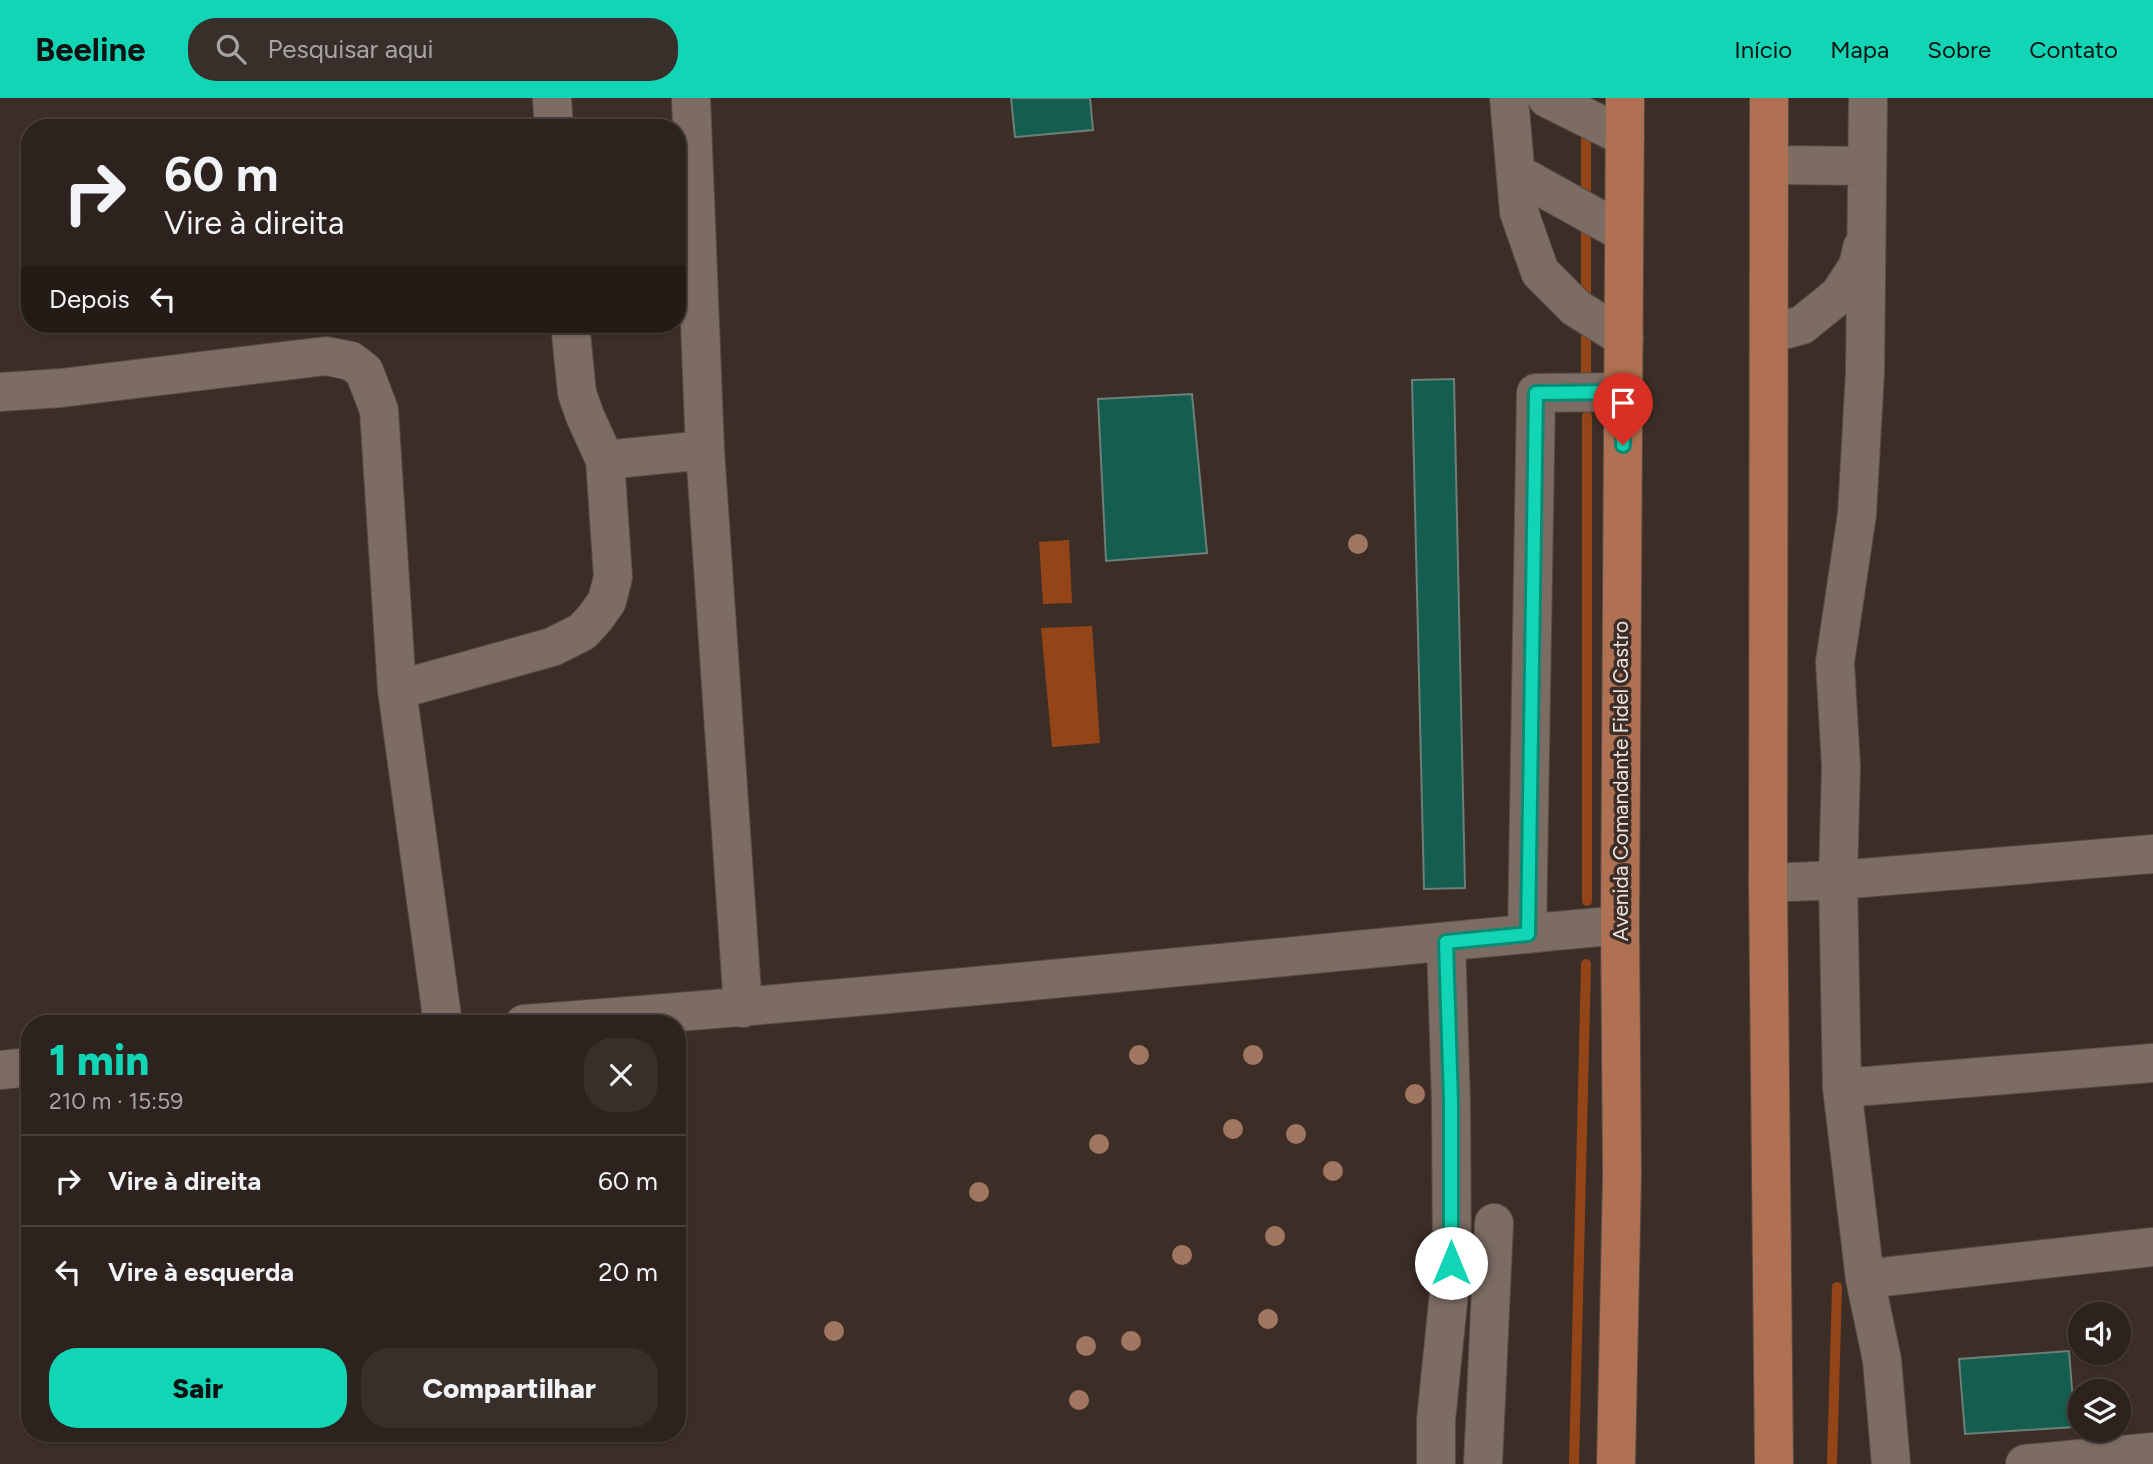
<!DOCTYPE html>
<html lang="pt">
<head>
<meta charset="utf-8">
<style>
  body { margin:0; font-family:Figtree,sans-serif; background:#392f2a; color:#f1f3f6; height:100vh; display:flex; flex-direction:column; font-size:26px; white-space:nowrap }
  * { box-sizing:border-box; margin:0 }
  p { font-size:23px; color:#a7a4a4 }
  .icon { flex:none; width:38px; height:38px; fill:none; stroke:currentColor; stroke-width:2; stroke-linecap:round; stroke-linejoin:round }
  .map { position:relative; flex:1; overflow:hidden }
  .drawer { position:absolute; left:21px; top:917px; width:665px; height:427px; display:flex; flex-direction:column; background:#2d221d; border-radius:28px; box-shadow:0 2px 5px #0004,0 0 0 2px #483f3b }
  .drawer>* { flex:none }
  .guide { position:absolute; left:21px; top:21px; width:665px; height:214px; border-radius:28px; box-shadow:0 2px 5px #0004,0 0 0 2px #483f3b; background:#2d221d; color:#f1f3f6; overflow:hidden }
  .controls { position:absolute; left:2068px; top:1204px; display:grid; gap:14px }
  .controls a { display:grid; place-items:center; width:63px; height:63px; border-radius:50%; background:#2d221d; box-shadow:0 2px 5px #0004,0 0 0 2px #483f3b; font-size:35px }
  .pin { position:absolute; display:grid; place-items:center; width:60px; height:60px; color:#fff; margin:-72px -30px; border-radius:50% 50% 50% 0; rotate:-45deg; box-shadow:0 0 7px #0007 }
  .pin .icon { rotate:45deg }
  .me { position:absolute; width:77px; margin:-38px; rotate:0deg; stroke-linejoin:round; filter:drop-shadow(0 0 5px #0008) }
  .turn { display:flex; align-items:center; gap:24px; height:147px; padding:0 28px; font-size:32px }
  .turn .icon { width:91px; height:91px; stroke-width:2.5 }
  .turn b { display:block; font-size:49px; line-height:60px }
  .then { display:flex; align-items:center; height:66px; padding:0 28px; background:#0003; gap:14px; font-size:26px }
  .round { display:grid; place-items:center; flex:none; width:74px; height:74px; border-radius:28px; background:#392f2a }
  .summary { display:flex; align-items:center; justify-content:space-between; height:119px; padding:0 28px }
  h1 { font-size:42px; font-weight:800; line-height:52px; color:#11d5b4 }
  .primary-button { display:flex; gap:14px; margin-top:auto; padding:14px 28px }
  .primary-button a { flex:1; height:80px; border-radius:28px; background:#11d5b4; color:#111; font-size:28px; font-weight:800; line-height:80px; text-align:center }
  .primary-button a+a { background:#392f2a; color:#f1f3f6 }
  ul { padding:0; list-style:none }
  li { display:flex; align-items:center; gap:21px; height:91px; padding:0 28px; border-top:2px solid #483f3b }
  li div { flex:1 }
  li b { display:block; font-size:26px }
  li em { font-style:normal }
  header { display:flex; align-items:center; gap:42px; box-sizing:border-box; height:98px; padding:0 35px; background:#11d5b4; color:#111 }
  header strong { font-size:33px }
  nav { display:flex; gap:38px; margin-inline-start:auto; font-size:24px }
  .search { width:490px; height:63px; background:#392f2a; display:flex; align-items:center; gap:18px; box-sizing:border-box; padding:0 24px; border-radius:28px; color:#a7a4a4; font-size:26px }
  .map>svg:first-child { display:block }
  .water { fill:#944517 }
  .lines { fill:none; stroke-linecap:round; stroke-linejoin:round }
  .stream { stroke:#944517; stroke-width:10 }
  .building { fill:#155d4e; stroke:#6c7f79; stroke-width:2 }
  .minor-casing { stroke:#584c46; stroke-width:40 }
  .highway-casing { stroke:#584c46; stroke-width:40 }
  .minor { stroke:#7c6c64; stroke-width:38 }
  .highway { stroke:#b07152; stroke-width:38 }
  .tree { fill:#a17661 }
  .route-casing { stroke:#0b8a75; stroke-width:18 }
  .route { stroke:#11d5b4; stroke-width:12 }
  .labels { text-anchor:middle; stroke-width:7; stroke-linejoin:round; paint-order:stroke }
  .street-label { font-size:21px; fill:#ede4e0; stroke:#3c2e27 }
</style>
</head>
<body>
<header>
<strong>Beeline</strong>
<div class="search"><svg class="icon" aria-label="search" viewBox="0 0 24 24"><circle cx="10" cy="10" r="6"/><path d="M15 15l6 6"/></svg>Pesquisar aqui</div>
<nav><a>Início</a><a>Mapa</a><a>Sobre</a><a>Contato</a></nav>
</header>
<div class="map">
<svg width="2153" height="1366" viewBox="0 0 2153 1366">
  <rect width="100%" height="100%" fill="#3c2e27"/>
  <path class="water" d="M1069,442L1072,505L1043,506L1039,444Z
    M1092,528L1100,645L1052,649L1041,530Z"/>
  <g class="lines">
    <path class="stream" d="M1586,27V106
      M1586,122V207
      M1586,227V280
      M1587,318V803
      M1574,1366L1586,866
      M1832,1366L1837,1189"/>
  </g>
  <path class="building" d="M1011,0H1090L1093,32L1015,39Z
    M1454,281L1465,790L1424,791L1412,282Z
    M1192,296L1207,455L1106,463L1098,301Z
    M2069,1253L2075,1329L1965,1336L1959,1261Z"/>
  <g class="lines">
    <defs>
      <path id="minor" d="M552,0L554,30
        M691,0L705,352L743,910
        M1509,0L1519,114L1540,174L1576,210L1624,240
        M1547,0L1625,39
        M1868,0L1865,274L1857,416L1835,564L1841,668L1838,782L1842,990L1865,1181L1882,1262L1891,1366
        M1769,67L1867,68
        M1516,75L1624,135
        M1769,236L1802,227L1839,197L1858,168L1862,150
        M0,294L61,290L326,258L351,263L364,273L379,312L397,592L443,926
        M605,362L705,352
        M397,592L552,549L582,534L595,520L607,503L613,479L605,362L585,318L577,295L570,226
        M1768,785L1838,782L2153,756
        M1527,836L1536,295L1624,294
        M524,926C890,899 1255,861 1620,827
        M0,972L30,969
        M1842,990L2153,965
        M1865,1181L2153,1149
        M1436,1366V1322L1452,1165L1451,1004L1446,844
        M1483,1366L1494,1125
        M2025,1366L2153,1354"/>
      <path id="highway" d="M1769,0L1768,785L1774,1366
        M1616,1366L1622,1077L1620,827L1625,0"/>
    </defs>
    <use href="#minor" class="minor-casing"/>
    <use href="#highway" class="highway-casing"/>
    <use href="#minor" class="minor"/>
    <use href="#highway" class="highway"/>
  </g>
  <g class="tree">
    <circle cx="1358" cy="446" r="10"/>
    <circle cx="1139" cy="957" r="10"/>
    <circle cx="1253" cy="957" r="10"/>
    <circle cx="1415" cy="996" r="10"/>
    <circle cx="1233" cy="1031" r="10"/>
    <circle cx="1296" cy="1036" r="10"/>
    <circle cx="1099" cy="1046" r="10"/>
    <circle cx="1333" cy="1073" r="10"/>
    <circle cx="979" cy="1094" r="10"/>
    <circle cx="1275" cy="1138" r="10"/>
    <circle cx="1182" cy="1157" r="10"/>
    <circle cx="1268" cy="1221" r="10"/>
    <circle cx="834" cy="1233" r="10"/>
    <circle cx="1131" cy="1243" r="10"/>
    <circle cx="1086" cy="1248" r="10"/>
    <circle cx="1079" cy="1302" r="10"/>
  </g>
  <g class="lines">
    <defs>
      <path id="route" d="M1451,1165V1004L1446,844L1528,836L1536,295L1624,294L1623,347"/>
    </defs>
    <use href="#route" class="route-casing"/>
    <use href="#route" class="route"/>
  </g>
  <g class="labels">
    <g class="street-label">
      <text transform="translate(1621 683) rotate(-90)" y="7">Avenida Comandante Fidel Castro</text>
    </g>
  </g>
</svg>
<div class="controls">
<a><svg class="icon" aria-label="sound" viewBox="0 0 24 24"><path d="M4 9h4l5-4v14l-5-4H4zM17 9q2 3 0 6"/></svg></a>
<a><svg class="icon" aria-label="layers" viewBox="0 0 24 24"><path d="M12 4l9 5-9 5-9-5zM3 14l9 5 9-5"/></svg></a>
</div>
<div class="pin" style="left:1623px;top:347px;background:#d93025"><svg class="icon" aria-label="arrive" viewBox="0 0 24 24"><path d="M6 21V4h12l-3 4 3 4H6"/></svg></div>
<svg class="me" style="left:1451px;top:1165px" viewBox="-20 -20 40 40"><circle r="19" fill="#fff"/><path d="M0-13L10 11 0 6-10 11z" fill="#11d5b4"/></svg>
<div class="guide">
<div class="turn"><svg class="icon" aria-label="right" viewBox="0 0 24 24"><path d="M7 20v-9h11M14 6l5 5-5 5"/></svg><div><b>60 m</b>Vire à direita</div></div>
<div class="then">Depois<svg class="icon" aria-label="left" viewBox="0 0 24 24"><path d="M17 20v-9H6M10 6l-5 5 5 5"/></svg></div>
</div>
<section class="drawer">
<div class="summary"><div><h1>1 min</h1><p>210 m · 15:59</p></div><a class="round"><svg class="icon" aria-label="close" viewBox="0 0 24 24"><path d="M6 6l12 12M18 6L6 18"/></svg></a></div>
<ul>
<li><svg class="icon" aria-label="right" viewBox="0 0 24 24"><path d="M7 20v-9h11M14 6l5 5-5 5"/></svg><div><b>Vire à direita</b></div><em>60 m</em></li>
<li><svg class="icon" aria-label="left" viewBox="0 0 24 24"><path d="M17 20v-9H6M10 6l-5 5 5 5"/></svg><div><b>Vire à esquerda</b></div><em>20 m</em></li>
</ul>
<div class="primary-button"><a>Sair</a><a>Compartilhar</a></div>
</section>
</div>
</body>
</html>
